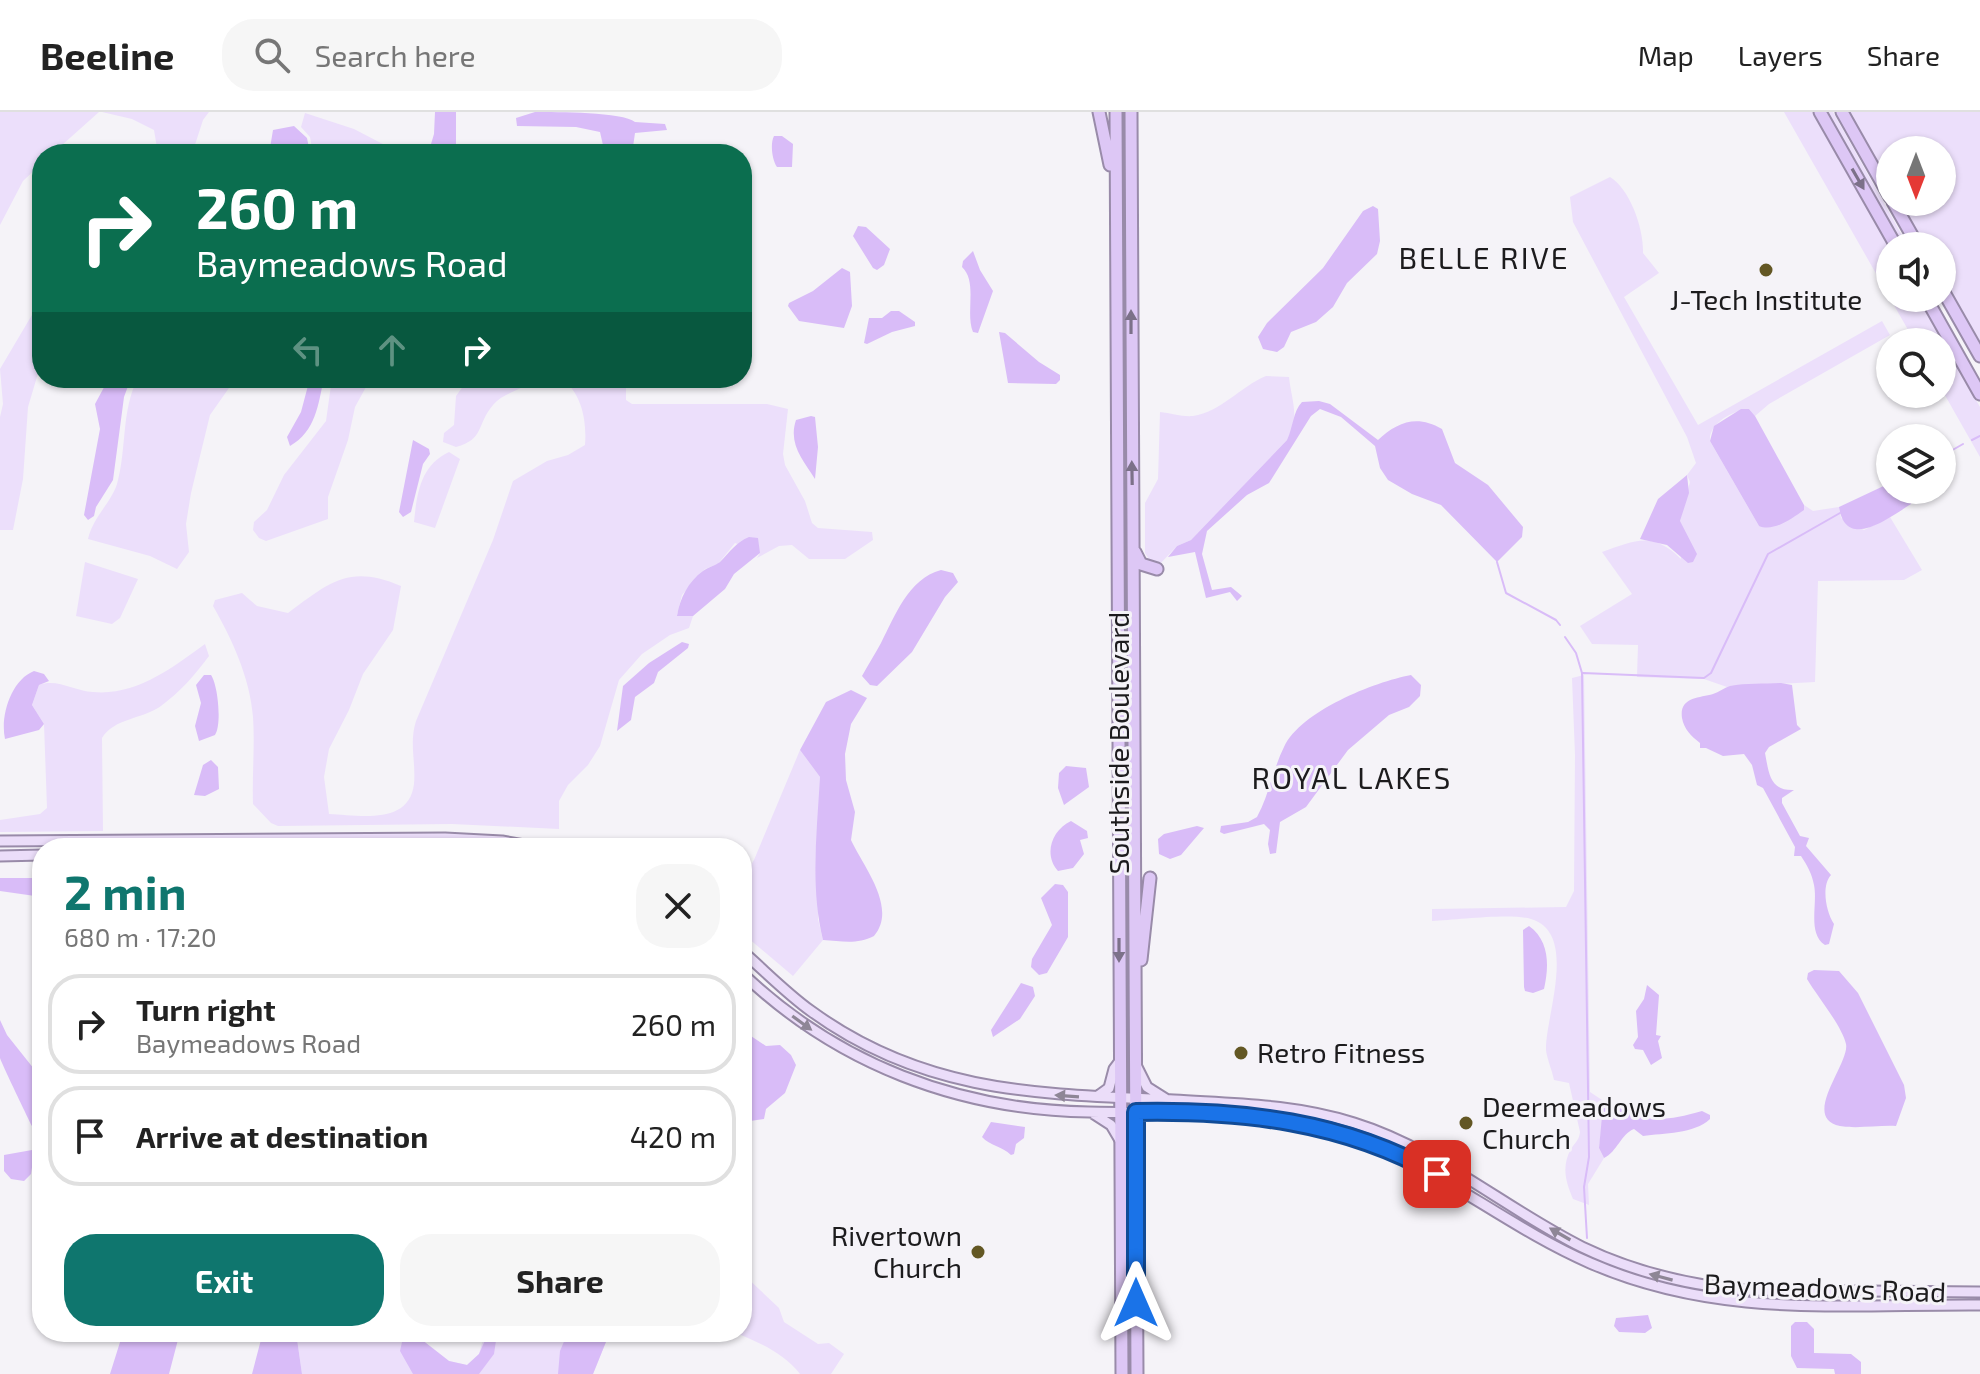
<!DOCTYPE html>
<html lang="en">
<head>
<meta charset="utf-8">
<style>
  body { margin:0; font-family:"Exo 2",sans-serif; background:#f6f6f6; color:#222; height:100vh; display:flex; flex-direction:column; font-size:30px; white-space:nowrap }
  * { box-sizing:border-box; margin:0 }
  p { font-size:26px; color:#767676 }
  .icon { flex:none; width:44px; height:44px; fill:none; stroke:currentColor; stroke-width:2; stroke-linecap:round; stroke-linejoin:round }
  .map { position:relative; flex:1; overflow:hidden }
  .sheet { position:absolute; left:32px; top:726px; width:720px; height:504px; display:flex; flex-direction:column; background:#fff; border-radius:32px; box-shadow:0 2px 6px #0004 }
  .sheet>* { flex:none }
  .banner { position:absolute; left:32px; top:32px; width:720px; height:244px; border-radius:32px; box-shadow:0 2px 6px #0004; background:#0b6e4f; color:#fff; overflow:hidden }
  .needle { width:52px; rotate:180deg }
  .fabs { position:absolute; left:1876px; top:24px; display:grid; gap:16px }
  .fabs a { display:grid; place-items:center; width:80px; height:80px; border-radius:50%; background:#fff; box-shadow:0 2px 6px #0004; font-size:40px }
  .pin { position:absolute; display:grid; place-items:center; width:68px; height:68px; color:#fff; margin:-34px; border-radius:16px; box-shadow:0 4px 12px #0006 }
  .me { position:absolute; width:88px; margin:-44px; rotate:0deg; stroke-linejoin:round; filter:drop-shadow(0 0 6px #0008) }
  .turn { display:flex; align-items:center; gap:28px; height:168px; padding:0 32px; font-size:36px }
  .turn .icon { width:104px; height:104px; stroke-width:2.5 }
  .turn b { display:block; font-size:56px; line-height:68px }
  .lanes { display:flex; align-items:center; height:76px; padding:0 32px; background:#0003; justify-content:center; gap:40px; direction:ltr }
  .lanes .off { opacity:.35 }
  .round { display:grid; place-items:center; flex:none; width:84px; height:84px; border-radius:32px; background:#f6f6f6 }
  .head { display:flex; align-items:center; justify-content:space-between; height:136px; padding:0 32px }
  h1 { font-size:48px; font-weight:700; line-height:60px; color:#0f766e }
  .action { display:flex; gap:16px; margin-top:auto; padding:16px 32px }
  .action a { flex:1; height:92px; border-radius:32px; background:#0f766e; color:#fff; font-size:32px; font-weight:700; line-height:92px; text-align:center }
  .action a+a { background:#f6f6f6; color:#222 }
  ul { padding:0; list-style:none }
  li { display:flex; align-items:center; gap:24px; height:100px; margin:0 16px 12px; padding:0 16px; border:4px solid #e0e0e0; border-radius:32px }
  li div { flex:1 }
  li b { display:block; font-size:30px }
  li em { font-style:normal }
  header { display:flex; align-items:center; gap:48px; box-sizing:border-box; height:112px; padding:0 40px; background:#fff; border-bottom:2px solid #e0e0e0 }
  header strong { font-size:38px }
  nav { display:flex; gap:44px; margin-inline-start:auto; font-size:28px }
  .search { width:560px; height:72px; background:#f6f6f6; display:flex; align-items:center; gap:20px; box-sizing:border-box; padding:0 28px; border-radius:32px; color:#767676; font-size:30px }
  .map>svg:first-child { display:block }
  .green { fill:#ecdffb }
  .water { fill:#d9bcf8 }
  .lines { fill:none; stroke-linecap:round; stroke-linejoin:round }
  .stream { stroke:#d9bcf8; stroke-width:2 }
  .major-casing { stroke:#998ba9; stroke-width:13 }
  .highway-casing { stroke:#998ba9; stroke-width:15 }
  .major { stroke:#ebddf9; stroke-width:9 }
  .highway { stroke:#ddc7f5; stroke-width:11 }
  .oneway { fill:#7c7189 }
  .oneway2 { fill:#8e8696 }
  .route-casing { stroke:#114b97; stroke-width:20 }
  .route { stroke:#1a73e8; stroke-width:14 }
  .poi-dot { fill:#635724; stroke:#f5f3f8; stroke-width:3 }
  .labels { text-anchor:middle; stroke-width:6; stroke-linejoin:round; paint-order:stroke }
  .poi-label { font-size:28px; fill:#1c1b1d; stroke:#f5f3f8; text-anchor:start }
  .street-label { font-size:28px; fill:#1c1b1d; stroke:#f5f3f8 }
  .neighbourhood-label { font-size:30px; letter-spacing:2px; fill:#1c1b1d; stroke:#f5f3f8 }
</style>
</head>
<body>
<header>
<strong>Beeline</strong>
<div class="search"><svg class="icon" aria-label="search" viewBox="0 0 24 24"><circle cx="10" cy="10" r="6"/><path d="M15 15l6 6"/></svg>Search here</div>
<nav><a>Map</a><a>Layers</a><a>Share</a></nav>
</header>
<div class="map">
<svg width="1980" height="1262" viewBox="0 0 1980 1262">
  <rect width="100%" height="100%" fill="#f5f3f8"/>
  <path class="green" d="M0,0H99L52,42H42V51L23,69L0,113Z
    M102,0H209L203,8L192,42H158L154,18L132,7Z
    M1784,0H1812L1879,117L1890,136V186H1918L1980,295V345L1942,278V230H1915Z
    M1827,0H1833L1908,134H1903Z
    M1847,0H1980V234L1942,167V134H1923L1898,90H1942V38H1890V77Z
    M305,1L354,17L402,42H313L310,25L301,15Z
    M1610,65C1630,77 1644,117 1643,141L1659,161L1624,185L1698,313L1882,209L1890,223L1769,292L1755,304L1749,297C1733,298 1708,312 1710,329L1759,414L1803,398L1804,393L1813,399L1839,395L1841,406L1864,418L1890,405L1922,458L1904,468L1818,469L1815,570L1727,575L1704,567L1637,565L1638,533L1592,532L1580,514L1632,482L1602,440C1636,428 1653,419 1681,447L1680,409L1690,370L1687,363L1696,351L1687,325L1573,110L1570,85Z
    M39,191L42,193V248L28,295L23,367L13,418H0V305L3,292L0,257Z
    M1266,264L1289,265C1292,292 1300,302 1287,328L1191,428L1177,434L1159,453L1150,449L1145,441V391L1158,367L1160,300C1171,301 1182,305 1193,304C1221,300 1241,274 1266,264Z
    M138,266H236L210,303L191,381L186,412L189,440L177,457L150,444L88,427C93,405 111,391 117,372C127,337 121,298 138,266Z
    M332,266H371L355,295L348,328L328,385V407L266,429L259,426L253,418L254,410L267,398L284,363L326,309Z
    M469,266H537C524,278 504,280 493,293C476,313 485,327 456,335L443,330L444,321L454,313L456,284Z
    M561,266H590L591,269L626,272V288L632,292H767L788,297L783,342L785,353L805,389L812,411L818,416L872,420L873,428L845,447H809L792,433L779,434L757,446L760,441L735,431L718,452L705,457L682,483L677,503L693,504L689,516L670,523L642,542L619,568L600,634L588,653L568,673L559,689V717L452,712L278,714L271,711L253,692C252,663 255,633 253,605C250,566 232,527 213,494L215,488L242,481L257,494L288,501C330,470 349,452 401,474L393,518L363,562L349,598L329,637L324,665L329,702C358,703 409,714 414,672C416,650 409,631 416,609L493,428L513,369L547,349L568,343L585,333C587,309 582,281 561,266Z
    M449,340L460,347L435,416L414,410C417,380 421,353 449,340Z
    M85,450L138,467L120,506L112,512L76,504Z
    M205,532L209,544C195,563 180,580 161,594C143,607 114,606 102,626L103,719L0,720V708L40,702L47,696L44,612L32,593L39,573C57,566 74,579 93,580C136,584 172,556 205,532Z
    M1584,563L1590,980L1605,990L1599,1036L1604,1046L1588,1072L1589,1093L1573,1087C1566,1070 1561,1055 1571,1037C1575,1030 1579,1029 1580,1020L1569,971L1554,968C1552,958 1547,947 1546,938C1545,905 1579,821 1531,807C1510,801 1457,808 1432,809V797L1566,795L1574,779L1575,643L1572,566Z
    M800,638L820,665L818,807L823,828L793,864L742,821V767L754,748Z
    M742,1161L779,1196L784,1210L818,1232L829,1231L844,1242L831,1262H800C784,1241 758,1230 734,1220H742Z
    M296,1220H407V1226L417,1224L449,1249L467,1253L479,1242L485,1220H610L593,1262H302Z"/>
  <path class="water" d="M435,0H456V42H428L434,22Z
    M535,0C557,0 623,0 635,10L665,12L667,18L635,21L632,42H605L600,20L576,15L517,14L516,6Z
    M294,14L307,26L310,41L269,42L273,18Z
    M774,24H782L793,32L792,55H777C772,48 770,31 774,24Z
    M1373,94L1378,97L1380,129L1377,142L1347,171L1333,195L1316,210L1291,220L1284,235L1277,240L1263,237L1258,225L1267,211L1323,156L1363,99Z
    M858,114L866,115L890,137L884,153L877,158L873,156L853,124Z
    M973,139L980,158L993,179L978,221L973,220C965,201 978,170 962,155L963,149Z
    M842,156L850,160L852,194L844,216L799,209L788,194L789,191L813,179Z
    M891,199H899L915,210V214L892,220L867,232L864,231L869,206H882Z
    M999,220L1005,221L1039,250L1060,263V268L1056,272L1008,271Z
    M109,266H131L124,285L113,368L96,395L94,404L88,408L84,403L100,317L95,292Z
    M310,266H324C318,293 316,319 290,334L287,325L301,300Z
    M1319,289L1330,292L1378,328C1397,310 1417,302 1442,317L1455,351L1488,373L1523,415L1522,425L1497,450L1441,393L1412,382L1388,368L1380,356L1375,334L1341,305L1320,297L1311,304L1269,371L1247,383L1207,419L1202,442L1212,478L1231,475L1242,484L1237,489L1230,480L1206,486L1195,440L1168,445L1177,434L1191,428L1287,328C1293,316 1293,299 1302,290Z
    M1741,297H1749L1755,304L1804,393V398C1791,407 1774,420 1759,414L1710,329L1714,314Z
    M811,304L815,305L818,335L815,367C803,348 788,332 796,308Z
    M413,328L429,337L430,342L423,352L411,400L403,405L399,400Z
    M1687,363L1689,381L1680,409L1697,442L1693,450L1688,451L1667,433L1640,427L1658,387Z
    M1890,371V378H1909L1912,387L1911,392C1890,405 1846,440 1839,395Z
    M749,425L758,426L760,441L734,462L725,477L693,504H677C680,486 688,470 703,459C708,455 715,454 720,450C731,439 735,431 749,425Z
    M941,458L953,461L958,470L945,485L912,540L877,574L870,573L862,564C868,553 875,542 881,531C895,504 908,467 941,458Z
    M682,530L689,532L688,536L658,560L654,571L635,585L631,608L617,619L623,574L649,551Z
    M34,559L44,562L49,569L39,573L32,593L44,612L39,618L5,627C0,604 11,568 34,559Z
    M204,563H211C218,573 222,613 215,623L199,629L195,614L201,591L196,573Z
    M1411,563L1421,573L1420,584L1409,595L1389,603L1348,638L1306,695L1280,710L1276,741L1270,742L1268,732L1270,718L1264,712L1224,722L1220,720L1221,714L1248,710L1257,705C1269,683 1273,657 1284,635C1301,599 1374,570 1411,563Z
    M1781,571L1792,573L1797,613L1801,617L1769,635L1765,641C1769,662 1770,679 1794,678L1782,686V691L1800,724L1809,726L1806,734L1831,763C1821,774 1826,800 1834,812L1829,832L1825,833C1807,821 1818,792 1814,773C1812,762 1807,753 1801,744H1794L1795,735L1763,676L1757,673L1752,653L1744,642L1723,644L1706,636H1700V631C1691,624 1684,617 1682,606C1679,585 1699,586 1713,582C1719,580 1724,576 1730,574C1746,571 1765,572 1781,571Z
    M851,578L867,586L851,612L845,642L846,668L855,700L851,728C863,754 898,796 874,824C857,833 841,829 823,828C810,775 817,719 820,665L800,638L826,590Z
    M211,648L218,655L219,677L205,684L194,683L203,653Z
    M1066,654L1086,656L1089,675L1064,693L1058,676L1059,661Z
    M1071,709L1087,719L1088,726L1080,728L1084,742L1073,756L1058,759C1043,742 1052,718 1071,709Z
    M1197,714L1204,716L1181,743L1170,747L1159,742L1158,727L1164,722Z
    M0,766H42V785L0,779Z
    M1055,772L1063,773L1068,780V825L1047,861L1039,863L1031,855L1032,847L1052,813L1041,786Z
    M1529,814C1550,829 1549,855 1544,877L1533,881L1525,879L1524,875L1523,818Z
    M1814,858L1839,859L1858,881L1904,973L1906,986L1896,1014C1879,1013 1857,1017 1840,1014C1800,1006 1850,951 1846,932C1842,914 1817,884 1807,867L1808,861Z
    M1021,871L1033,875L1035,884L1020,907L993,925L991,918Z
    M1647,873L1659,883L1656,923L1661,924L1658,929L1662,946L1651,953L1643,938L1635,937L1633,933L1638,925L1636,899L1644,887Z
    M0,908L7,923L42,967V1012L32,1014C28,1006 1,950 0,946C0,933 0,920 0,908Z
    M742,918L766,934L780,933L791,943L796,953L785,981L766,997L764,1007L750,1009L742,952Z
    M1608,989C1643,1012 1663,1010 1702,999L1710,1003V1007C1694,1022 1664,1021 1643,1024L1634,1017C1621,1022 1617,1040 1604,1046L1599,1036L1603,994Z
    M991,1010L1025,1015L1024,1026L1016,1032L1014,1042L1011,1043C1002,1034 990,1034 982,1025Z
    M32,1038L34,1042L31,1062L24,1069L11,1067L4,1059V1043Z
    M1648,1203L1652,1216L1645,1221L1619,1220L1614,1214L1616,1206Z
    M1795,1210H1807L1814,1217V1241L1851,1242L1861,1250V1262H1835L1834,1257L1797,1256L1791,1244V1214Z
    M136,1220H180L169,1262H110L121,1227Z
    M263,1220H296L302,1262H252Z
    M568,1220H610L593,1262H558L560,1239Z
    M497,1222L494,1242L479,1262H413L400,1239L402,1230L417,1224L449,1249L467,1253L479,1242L486,1226Z"/>
  <g class="lines">
    <path class="stream" d="M1972,328L1980,324
      M1942,344L1963,332
      M1497,450L1506,481L1556,508L1560,513
      M1565,525L1576,541L1582,561L1589,1045L1584,1075L1587,1126
      M1583,561L1704,566L1711,561L1768,442L1840,401"/>
    <defs>
      <path id="major" d="M0,729L445,726L502,729L541,736
        M0,744L42,743
        M742,839C765,859 786,881 811,899C925,982 1040,982 1174,988C1236,992 1294,992 1354,1011C1438,1037 1504,1096 1582,1135C1634,1160 1687,1173 1745,1178L1980,1180
        M742,861C837,952 958,998 1089,1000C1168,1002 1249,996 1326,1016C1424,1042 1498,1111 1590,1151C1718,1207 1844,1192 1980,1193
        M1137,955L1147,975L1166,987
        M1098,984L1109,976L1114,957L1120,949
        M1094,1002L1111,1013L1121,1030"/>
      <path id="highway" d="M1099,0L1110,53
        M1116,0L1122,1262
        M1131,0L1137,1262
        M1820,0L1896,134
        M1842,0L1890,85
        M1893,90L1918,134
        M1942,177L1980,244
        M1926,186L1980,282
        M1135,440L1141,452L1157,457
        M1141,848L1150,766"/>
    </defs>
    <use href="#major" class="major-casing"/>
    <use href="#highway" class="highway-casing"/>
    <use href="#major" class="major"/>
    <use href="#highway" class="highway"/>
  </g>
  <defs><path id="oneway-solid" d="M-6-.8H1V-3.2L6.5 0L1 3.2V.8H-6Z" transform="scale(2)"/></defs>
  <g class="oneway">
    <use href="#oneway-solid" transform="translate(1858 67) rotate(60)"/>
    <use href="#oneway-solid" transform="translate(1131 210) rotate(-90)"/>
    <use href="#oneway-solid" transform="translate(1132 361) rotate(-91)"/>
    <use href="#oneway-solid" transform="translate(1119 838) rotate(90)"/>
  </g>
  <g class="oneway2">
    <use href="#oneway-solid" transform="translate(802 911) rotate(36)"/>
    <use href="#oneway-solid" transform="translate(1067 984) rotate(-176)"/>
    <use href="#oneway-solid" transform="translate(1560 1122) rotate(-150)"/>
    <use href="#oneway-solid" transform="translate(1661 1165) rotate(-165)"/>
  </g>
  <g class="lines">
    <defs>
      <path id="route" d="M1136,1191V1000C1242,998 1343,1009 1437,1062"/>
    </defs>
    <use href="#route" class="route-casing"/>
    <use href="#route" class="route"/>
  </g>
  <g class="poi-dot">
    <circle cx="1766" cy="158" r="8"/>
    <circle cx="1241" cy="941" r="8"/>
    <circle cx="1466" cy="1011" r="8"/>
    <circle cx="978" cy="1140" r="8"/>
  </g>
  <g class="labels">
    <g class="poi-label">
      <text x="1766" y="198" text-anchor="middle">J-Tech Institute</text>
      <text x="1257" y="951">Retro Fitness</text>
      <text x="1482" y="1005">Deermeadows<tspan x="1482" dy="32">Church</tspan></text>
      <text x="962" y="1134" text-anchor="end">Rivertown<tspan x="962" dy="32">Church</tspan></text>
    </g>
    <g class="street-label">
      <text transform="translate(1119 631) rotate(-90)" y="10">Southside Boulevard</text>
      <text transform="translate(1825 1176) rotate(2)" y="10">Baymeadows Road</text>
    </g>
    <g class="neighbourhood-label">
      <text x="1484" y="157">BELLE RIVE</text>
      <text x="1352" y="677">ROYAL LAKES</text>
    </g>
  </g>
</svg>
<div class="fabs">
<a><svg class="needle" viewBox="-14 -14 28 28"><path d="M0-13l5 13h-10z" fill="#e53935"/><path d="M0 13l5-13h-10z" fill="#767676"/></svg></a>
<a><svg class="icon" aria-label="sound" viewBox="0 0 24 24"><path d="M4 9h4l5-4v14l-5-4H4zM17 9q2 3 0 6"/></svg></a>
<a><svg class="icon" aria-label="search" viewBox="0 0 24 24"><circle cx="10" cy="10" r="6"/><path d="M15 15l6 6"/></svg></a>
<a><svg class="icon" aria-label="layers" viewBox="0 0 24 24"><path d="M12 4l9 5-9 5-9-5zM3 14l9 5 9-5"/></svg></a>
</div>
<div class="pin" style="left:1437px;top:1062px;background:#d93025"><svg class="icon" aria-label="arrive" viewBox="0 0 24 24"><path d="M6 21V4h12l-3 4 3 4H6"/></svg></div>
<svg class="me" style="left:1136px;top:1191px" viewBox="-20 -20 40 40"><path d="M0-17L14 15 0 8-14 15z" fill="#1a73e8" stroke="#fff" stroke-width="4"/></svg>
<div class="banner">
<div class="turn"><svg class="icon" aria-label="right" viewBox="0 0 24 24"><path d="M7 20v-9h11M14 6l5 5-5 5"/></svg><div><b>260 m</b>Baymeadows Road</div></div>
<div class="lanes"><svg class="icon off" aria-label="left" viewBox="0 0 24 24"><path d="M17 20v-9H6M10 6l-5 5 5 5"/></svg><svg class="icon off" aria-label="ahead" viewBox="0 0 24 24"><path d="M12 20V5M6 11l6-6 6 6"/></svg><svg class="icon" aria-label="right" viewBox="0 0 24 24"><path d="M7 20v-9h11M14 6l5 5-5 5"/></svg></div>
</div>
<section class="sheet">
<div class="head"><div><h1>2 min</h1><p>680 m · 17:20</p></div><a class="round"><svg class="icon" aria-label="close" viewBox="0 0 24 24"><path d="M6 6l12 12M18 6L6 18"/></svg></a></div>
<ul>
<li><svg class="icon" aria-label="right" viewBox="0 0 24 24"><path d="M7 20v-9h11M14 6l5 5-5 5"/></svg><div><b>Turn right</b><p>Baymeadows Road</p></div><em>260 m</em></li>
<li><svg class="icon" aria-label="arrive" viewBox="0 0 24 24"><path d="M6 21V4h12l-3 4 3 4H6"/></svg><div><b>Arrive at destination</b></div><em>420 m</em></li>
</ul>
<div class="action"><a>Exit</a><a>Share</a></div>
</section>
</div>
</body>
</html>
